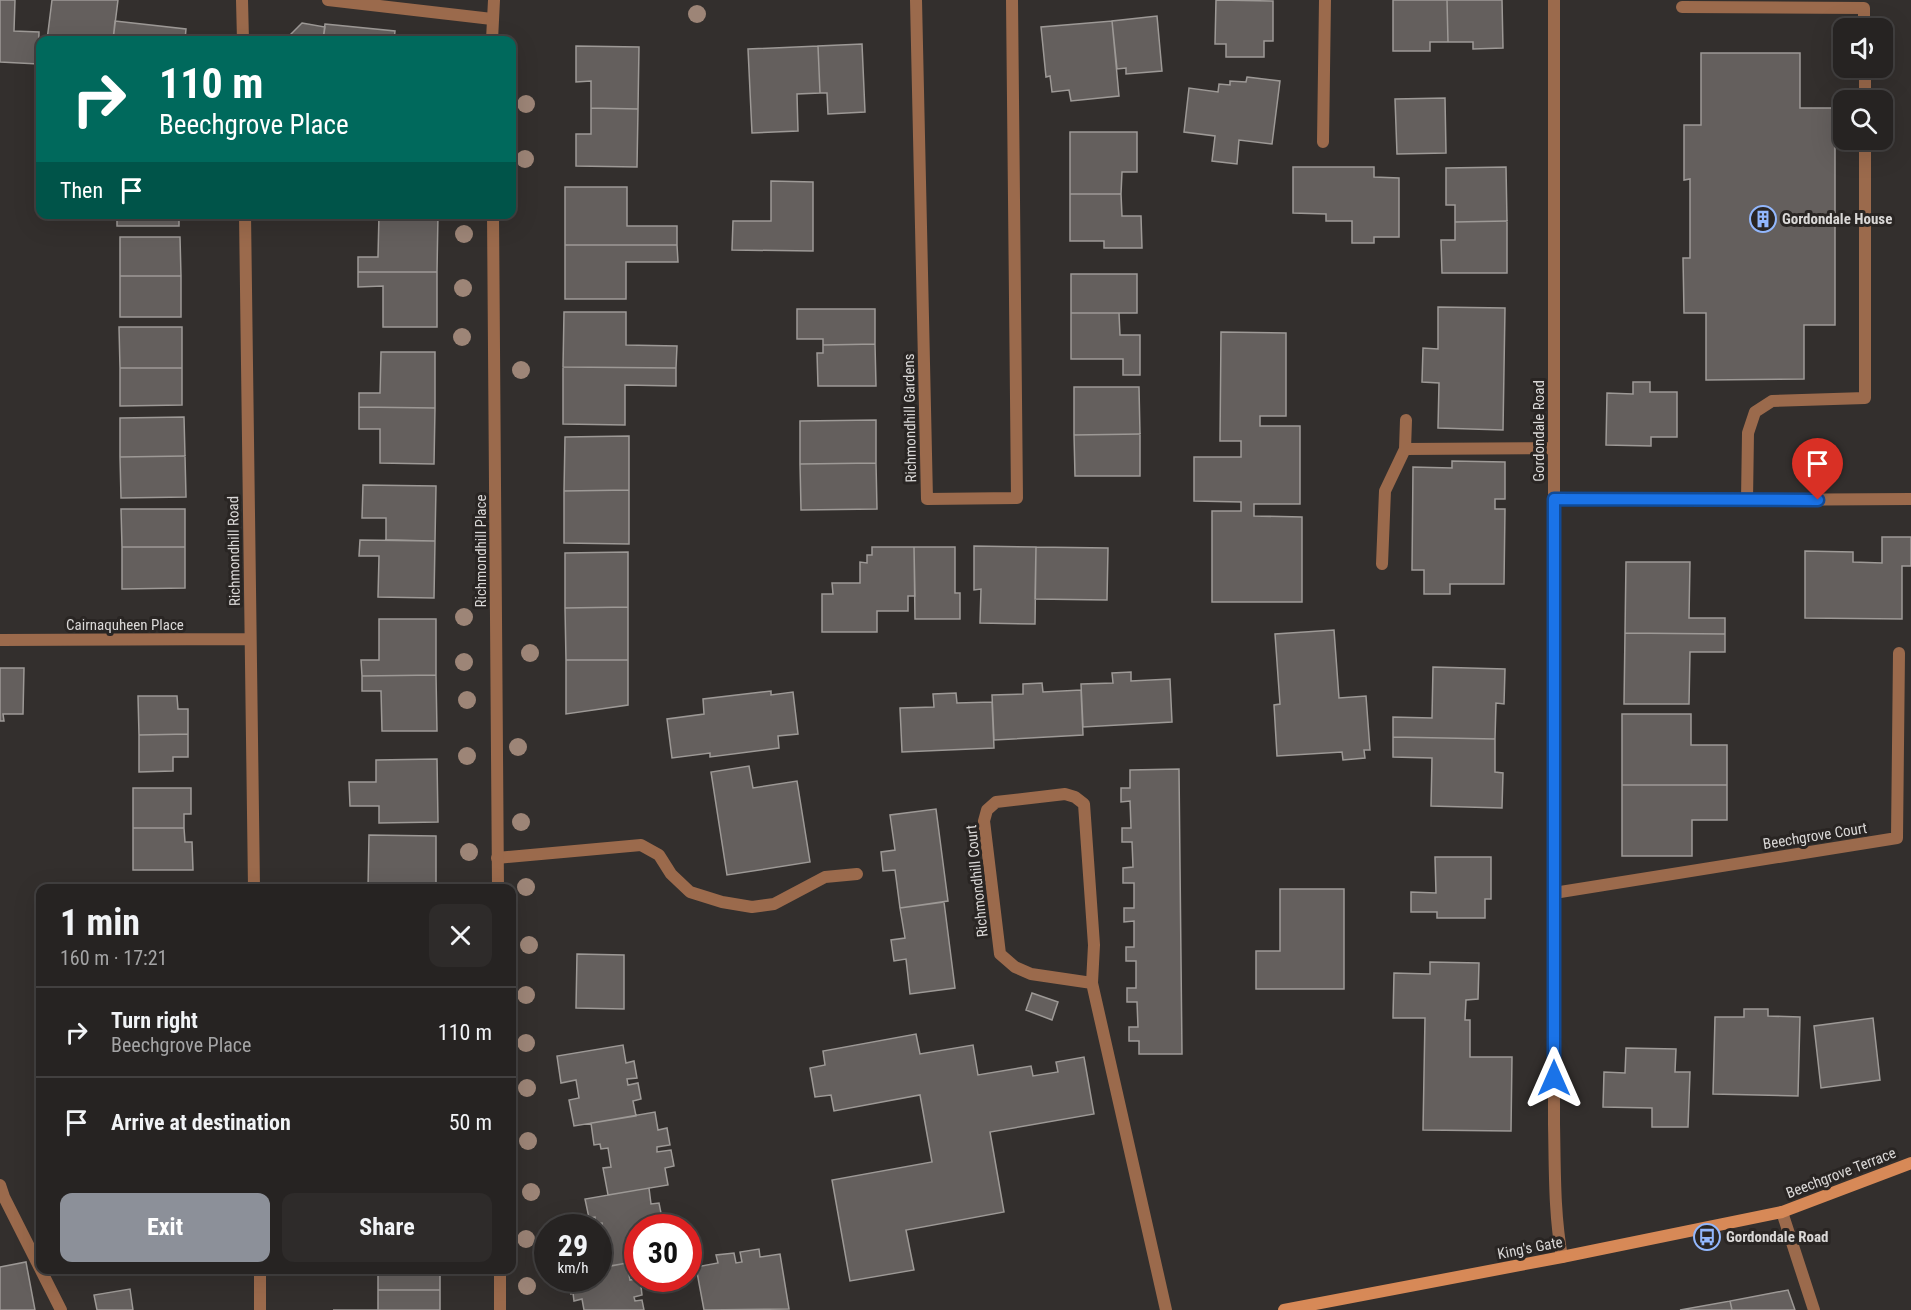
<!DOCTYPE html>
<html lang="en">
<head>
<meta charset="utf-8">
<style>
  body { margin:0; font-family:"Roboto Condensed",sans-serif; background:#2e2b2a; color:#f1f3f6; height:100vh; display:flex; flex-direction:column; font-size:22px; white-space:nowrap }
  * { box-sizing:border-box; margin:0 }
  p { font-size:20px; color:#a4a4a5 }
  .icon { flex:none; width:33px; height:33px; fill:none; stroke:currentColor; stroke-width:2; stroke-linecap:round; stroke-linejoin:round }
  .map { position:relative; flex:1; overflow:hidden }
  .sheet { position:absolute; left:36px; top:884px; width:480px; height:390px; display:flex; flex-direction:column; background:#262322; border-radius:12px; box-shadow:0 6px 24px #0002,0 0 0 2px #424040 }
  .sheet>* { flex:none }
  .guide { position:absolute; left:36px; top:36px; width:480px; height:183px; border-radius:12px; box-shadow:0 6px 24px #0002,0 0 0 2px #424040; background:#00695c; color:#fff; overflow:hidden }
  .buttons { position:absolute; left:1833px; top:18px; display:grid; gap:12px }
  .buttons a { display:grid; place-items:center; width:60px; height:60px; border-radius:12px; background:#262322; box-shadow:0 6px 24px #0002,0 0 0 2px #424040; font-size:30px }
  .speed { position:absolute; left:534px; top:1214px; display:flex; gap:12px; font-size:30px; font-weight:700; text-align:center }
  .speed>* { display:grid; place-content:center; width:78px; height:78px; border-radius:50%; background:#262322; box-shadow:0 6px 24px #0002,0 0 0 2px #424040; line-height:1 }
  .speed small { font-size:15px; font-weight:400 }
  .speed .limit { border:9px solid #d22; background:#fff; color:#111 }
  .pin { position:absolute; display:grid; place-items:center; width:51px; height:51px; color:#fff; margin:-62px -26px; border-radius:50% 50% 50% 0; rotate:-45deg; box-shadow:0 0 6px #0007 }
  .pin .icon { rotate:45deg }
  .me { position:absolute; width:66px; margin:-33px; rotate:0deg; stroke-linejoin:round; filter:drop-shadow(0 0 4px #0008) }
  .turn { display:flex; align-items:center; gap:21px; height:126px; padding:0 24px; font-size:27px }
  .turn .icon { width:78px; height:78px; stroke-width:2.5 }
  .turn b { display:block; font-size:42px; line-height:51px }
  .then { display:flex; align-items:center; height:57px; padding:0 24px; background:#0003; gap:12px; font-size:22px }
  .round { display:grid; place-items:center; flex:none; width:63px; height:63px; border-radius:12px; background:#2e2b2a }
  .headline { display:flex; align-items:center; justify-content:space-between; height:102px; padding:0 24px }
  h1 { font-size:36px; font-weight:700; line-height:45px }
  .action { display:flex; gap:12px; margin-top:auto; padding:12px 24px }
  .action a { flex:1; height:69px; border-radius:12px; background:#8c9099; color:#fff; font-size:24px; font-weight:700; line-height:69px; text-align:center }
  .action a+a { background:#2e2b2a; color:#f1f3f6 }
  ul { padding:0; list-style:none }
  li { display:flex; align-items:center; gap:18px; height:90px; padding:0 24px; border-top:2px solid #424040 }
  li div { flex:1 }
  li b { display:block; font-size:22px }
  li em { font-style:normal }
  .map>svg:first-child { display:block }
  .building { fill:#645f5d; stroke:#9d9996; stroke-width:1.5 }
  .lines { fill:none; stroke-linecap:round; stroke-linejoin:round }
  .lane { stroke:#9b6a4c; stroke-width:12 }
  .street { stroke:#9b6a4c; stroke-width:12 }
  .secondary { stroke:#d78957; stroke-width:12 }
  .tree { fill:#9d8577 }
  .route-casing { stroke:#114b97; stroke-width:15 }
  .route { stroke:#1a73e8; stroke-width:10 }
  .labels { text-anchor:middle; stroke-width:6; stroke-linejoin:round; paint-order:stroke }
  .poi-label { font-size:15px; font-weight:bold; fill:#dad8d7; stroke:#292523; text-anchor:start }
  .street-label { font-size:15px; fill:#dad8d7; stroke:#292523 }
</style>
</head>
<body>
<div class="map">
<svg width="1911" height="1310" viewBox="0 0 1911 1310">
  <rect width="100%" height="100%" fill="#332f2d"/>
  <path class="building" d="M0,0H15L14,31L39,32L38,64L0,62Z
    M52,0H118L113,40H47Z
    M1216,0L1273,1V41H1264V57H1226V44H1215Z
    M1393,0H1447L1448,42H1430V51H1393Z
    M1447,0H1502L1503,48L1473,49V42H1448Z
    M1157,16L1162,71L1126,74V68L1117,69L1112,21Z
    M115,21L186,29L185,40H113Z
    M1112,21L1119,96L1071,101L1069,90L1052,92L1050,76L1046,77L1041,27Z
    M302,23L325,27L323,40H290V35Z
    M325,24L395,31L394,40H323Z
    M395,35L418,37L420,40H394Z
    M862,44L865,112L828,114L827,93H820L818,46Z
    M576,46L639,47L638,109L591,108V81L576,82Z
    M818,46L820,93L797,94L798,131L752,133L748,49Z
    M1701,53H1800V108H1835V325H1804V379L1706,380V313H1684L1683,258H1690V179L1684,180V125H1701Z
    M1247,77L1280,81L1272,144L1239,140L1237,164L1212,161L1215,136L1184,132L1189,88L1218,92L1219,84L1230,85V81L1246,82Z
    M1445,98L1446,153L1397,154L1395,99Z
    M591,108L638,109L637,167L576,166V134H591Z
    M1070,132H1137V172H1122L1121,194H1070Z
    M1293,167H1374V177L1399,178V237H1374V243H1352V221H1326V214L1293,213Z
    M1506,167L1507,221L1455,222V205H1446V168Z
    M771,181L813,182V251L732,250L733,221H771Z
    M565,187H627V226H677V245H565Z
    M1070,194H1121L1122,216H1141L1142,248H1104V241H1070Z
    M117,214H179V226H117Z
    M379,214H438L437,272H358V257H378Z
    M1507,221V273H1442L1441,240H1455V222Z
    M120,237H180L181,276H120Z
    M565,245H677L678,262H626V299H565Z
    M358,272H437V327H383V286L358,287Z
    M1071,274H1137V313H1071Z
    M120,276H181V317H120Z
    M1438,307L1505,308L1503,430L1438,428L1439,383L1422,382L1423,348L1438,349Z
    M797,309H875V344L823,345V339H797Z
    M564,312H626V345L677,346L676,368L563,367Z
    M1071,313H1119L1120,335H1140V375H1123V359H1071Z
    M119,327H182V368H120Z
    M1221,332L1286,333V416H1260V426H1300V504H1254V516L1302,517V602H1212V511H1241V502L1194,501V457H1241V441H1220Z
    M875,344L876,386H818L817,353H823V345Z
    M381,352H435V408L359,407V393H380Z
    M563,367L676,368V386L625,385V425L563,424Z
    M120,368H182V405L120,406Z
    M1633,382H1650V392H1677V437H1651V446L1606,445L1607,393L1633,394Z
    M1074,387H1139L1140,434L1074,435Z
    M359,407L435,408L434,464L380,463V429H359Z
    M184,417L185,456L120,457V418Z
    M876,420V463L800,464V421Z
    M1140,434V476H1075L1074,435Z
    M629,436V490L564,491L565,437Z
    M185,456L186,497L121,498L120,457Z
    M1452,461L1505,462V499H1495V509H1505L1504,584H1450V594H1424V570H1412L1413,467L1452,468Z
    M876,463L877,509L801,510L800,464Z
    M363,485L436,486L435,541L386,540V518H362Z
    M629,490V544L564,543V491Z
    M121,509H185V547H122Z
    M1882,537H1911V566H1902V619L1805,618V551L1853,552V562L1882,563Z
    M360,540L435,541L434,598L378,597L379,556H359Z
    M974,546L1036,547L1035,624L980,623L981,589L974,590Z
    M122,547H185V588L122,589Z
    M872,547H914L915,596H908V611H877V632H822V594H833L832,583H860V562L867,563V555H872Z
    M914,547H955V593H960V619H915Z
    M1036,547L1108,548L1107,600L1035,599Z
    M628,552V607L565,608V553Z
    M1626,562H1690L1689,618H1725V634L1625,633Z
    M628,607V660H566L565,608Z
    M379,619H436V675L362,676L361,660H379Z
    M1334,630L1339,698L1366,696L1370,750H1364L1365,758L1343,760L1342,752L1277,756L1274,705L1280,704L1275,634Z
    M1625,633L1725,634V652H1690L1689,704H1624Z
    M566,660H628V705L566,714Z
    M1433,667L1505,669L1504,704L1496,703L1495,739L1393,737V717L1432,718Z
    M0,668H24L23,714H3L4,721H0Z
    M1131,672V681L1170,679L1172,722L1083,727L1081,684L1113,683L1112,673Z
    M436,675L437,731H382L381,691H362V676Z
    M1042,683L1043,692L1081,690L1083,735L994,740L992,695L1023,694V684Z
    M771,691V695L793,692L798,734L778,736L779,748L710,757V753L672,758L667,719L704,714L703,699Z
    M956,693L957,703L992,702L994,748L902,752L900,708L934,707L933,694Z
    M138,696H177L178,709H188V734L139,735Z
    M1622,714H1691V745H1727V785H1622Z
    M188,734V757H173V771L139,772V735Z
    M1393,737L1495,739V772L1503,773L1502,808L1431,806L1432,758L1393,757Z
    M437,759L438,822L379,823V806H350L349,782H376V760Z
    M749,766L753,788L797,781L810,862L727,875L711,772Z
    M1179,769L1182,1054H1139V1041H1129V1027H1138L1137,1002H1127V988H1136V961H1126V947H1134V921L1124,922V908H1134V883H1123V868L1133,867L1132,842H1122V828H1131L1130,801L1121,802V788H1130V770Z
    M1622,785H1727V820H1692V856H1622Z
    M133,788H191V814H184V828H133Z
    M936,809L948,901L900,908L895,870L883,871L881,852L895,850L890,815Z
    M133,828H184L185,842H192L193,870H133Z
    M369,835L436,836V888H368Z
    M1435,857H1491V899H1485V918H1437V912H1411V892L1436,893Z
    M192,884V888H128V885Z
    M1280,889H1344V989H1256V951H1280Z
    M944,902L955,988L910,994L906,959L894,961L891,940L905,938L900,908Z
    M577,954L624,955V1009L576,1008Z
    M1430,962L1479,963L1478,999L1466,1000L1465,1020H1470V1057H1512L1511,1131L1423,1130L1425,1018H1393L1394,973L1430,974Z
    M1032,993L1058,1002L1052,1020L1026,1010Z
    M1744,1009H1768V1016L1800,1017L1798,1096L1713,1094L1715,1017H1744Z
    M1873,1018L1880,1080L1821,1088L1814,1026Z
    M916,1034L920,1054L973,1045L978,1075L1031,1066L1033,1076L1058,1072L1056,1062L1084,1057L1094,1114L990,1132L1004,1212L906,1230L914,1270L850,1281L832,1180L932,1162L920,1095L834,1111L831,1095L815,1097L810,1068L825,1065L823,1051Z
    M623,1045L626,1063L634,1061L637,1078L627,1079L628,1085L638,1083L641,1099L633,1101L636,1116L574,1126L569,1100L579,1098L576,1080L561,1083L557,1056Z
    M1626,1048L1676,1049L1675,1072H1690L1688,1127H1652V1108L1603,1107L1604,1072L1625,1073Z
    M655,1112L658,1130L667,1128L670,1145L657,1147V1152L671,1150L674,1166L665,1168L668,1185L608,1195L603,1168L611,1167L608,1148L601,1149L600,1144L594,1145L591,1123Z
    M649,1188L651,1204L659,1203L662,1218L652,1219L654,1225L664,1224L665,1227H638V1261L600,1268L598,1242L605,1241L602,1223L596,1224L595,1217L589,1218L585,1199Z
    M759,1249L760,1257L780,1254L789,1309L704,1310L696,1267L718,1263L716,1255L734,1253L736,1263L742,1262L740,1252Z
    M26,1262L35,1310H0V1267Z
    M627,1263L630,1280L640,1278L642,1295L634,1297L635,1301L642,1300L644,1310H584L582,1299L574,1301L573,1293L571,1294L568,1278H598V1268Z
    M378,1269H440V1290H378Z
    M130,1289L133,1310H97L94,1295Z
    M378,1290H440V1310H333H378Z
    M1788,1290L1795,1310H1732L1730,1301Z
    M1730,1301L1732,1310H1680Z"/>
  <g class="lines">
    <path class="lane" d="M328,0L492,19
      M1682,7L1864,8V28
      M1865,68V100
      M1323,142L1325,0
      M1747,500L1748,433L1755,412L1772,401L1865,398V140
      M497,858L641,845L659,855L671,874L690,892L722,902L752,907L774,904L825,877L857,874
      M1554,893L1897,838L1899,653
      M0,1185L4,1197L61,1310
      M1782,1212L1814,1310"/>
    <path class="street" d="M242,0L243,40
      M916,0L927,499L1017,498L1012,0
      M1554,0V1124C1555,1169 1554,1213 1562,1257
      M492,40L494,0
      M245,214L254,888
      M493,214L498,888
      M1405,449L1554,448
      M1554,499L1747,500L1911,499
      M1382,564L1385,491L1405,449L1406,420
      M0,640L250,639
      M1092,983L1031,974L1015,967L1000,954L984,821L987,810L996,802L1065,794L1075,797L1084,804L1094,945L1092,983L1166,1310
      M260,1269V1310
      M500,1269V1310"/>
    <path class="secondary" d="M1284,1310L1562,1257L1782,1212L1911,1163"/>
  </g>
  <g class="tree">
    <circle cx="697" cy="14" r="9"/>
    <circle cx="526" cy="104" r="9"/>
    <circle cx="525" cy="159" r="9"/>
    <circle cx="464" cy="234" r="9"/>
    <circle cx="463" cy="288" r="9"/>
    <circle cx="462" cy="337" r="9"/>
    <circle cx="521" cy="370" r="9"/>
    <circle cx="464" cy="617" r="9"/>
    <circle cx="530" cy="653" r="9"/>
    <circle cx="464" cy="662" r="9"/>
    <circle cx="467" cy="700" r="9"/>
    <circle cx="518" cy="747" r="9"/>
    <circle cx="467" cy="756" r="9"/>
    <circle cx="521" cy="822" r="9"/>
    <circle cx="469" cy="852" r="9"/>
    <circle cx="526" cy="887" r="9"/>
    <circle cx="529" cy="945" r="9"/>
    <circle cx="526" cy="995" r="9"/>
    <circle cx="526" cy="1043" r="9"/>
    <circle cx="527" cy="1088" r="9"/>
    <circle cx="528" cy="1141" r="9"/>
    <circle cx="531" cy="1192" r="9"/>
    <circle cx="526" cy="1239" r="9"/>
    <circle cx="527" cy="1286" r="9"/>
  </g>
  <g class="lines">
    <defs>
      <path id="route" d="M1554,1078V499L1818,500"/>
    </defs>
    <use href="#route" class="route-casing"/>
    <use href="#route" class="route"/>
  </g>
  <defs>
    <symbol id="building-ring" viewBox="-11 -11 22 22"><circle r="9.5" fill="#292523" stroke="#92b7fd" stroke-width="1.5"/><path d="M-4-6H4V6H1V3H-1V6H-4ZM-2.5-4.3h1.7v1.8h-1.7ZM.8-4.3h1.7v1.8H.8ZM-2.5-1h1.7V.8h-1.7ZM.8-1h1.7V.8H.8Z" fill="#92b7fd"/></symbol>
    <symbol id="bus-ring" viewBox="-11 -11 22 22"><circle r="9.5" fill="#292523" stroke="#92b7fd" stroke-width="1.5"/><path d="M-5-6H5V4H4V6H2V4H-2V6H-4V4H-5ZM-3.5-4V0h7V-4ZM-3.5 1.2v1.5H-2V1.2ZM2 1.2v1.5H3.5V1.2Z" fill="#92b7fd"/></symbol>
  </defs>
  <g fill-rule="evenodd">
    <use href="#building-ring" x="1748" y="204" width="30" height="30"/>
    <use href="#bus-ring" x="1692" y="1222" width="30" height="30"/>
  </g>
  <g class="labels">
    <g class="poi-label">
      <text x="1782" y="224">Gordondale House</text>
      <text x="1726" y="1242">Gordondale Road</text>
    </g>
    <g class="street-label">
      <text transform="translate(910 418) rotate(-91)" y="5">Richmondhill Gardens</text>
      <text transform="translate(1539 431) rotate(-90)" y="5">Gordondale Road</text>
      <text transform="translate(234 551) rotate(-91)" y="5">Richmondhill Road</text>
      <text transform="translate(481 551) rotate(-90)" y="5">Richmondhill Place</text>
      <text x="125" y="630">Cairnaquheen Place</text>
      <text transform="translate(1815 836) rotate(-9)" y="5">Beechgrove Court</text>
      <text transform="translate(977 881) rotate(-96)" y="5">Richmondhill Court</text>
      <text transform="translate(1841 1173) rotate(-21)" y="5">Beechgrove Terrace</text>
      <text transform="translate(1530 1248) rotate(-11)" y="5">King's Gate</text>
    </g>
  </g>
</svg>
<div class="buttons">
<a><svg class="icon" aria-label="sound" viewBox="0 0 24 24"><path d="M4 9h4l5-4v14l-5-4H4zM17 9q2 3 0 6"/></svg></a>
<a><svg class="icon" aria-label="search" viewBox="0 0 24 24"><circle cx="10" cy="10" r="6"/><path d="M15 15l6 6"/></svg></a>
</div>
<div class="speed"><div>29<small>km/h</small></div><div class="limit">30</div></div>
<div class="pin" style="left:1818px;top:500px;background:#d93025"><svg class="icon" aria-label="arrive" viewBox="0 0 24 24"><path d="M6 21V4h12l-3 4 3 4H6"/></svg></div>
<svg class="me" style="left:1554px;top:1078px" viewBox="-20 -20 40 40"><path d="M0-17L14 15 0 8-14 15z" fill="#1a73e8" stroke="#fff" stroke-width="4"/></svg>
<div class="guide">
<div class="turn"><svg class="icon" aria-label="right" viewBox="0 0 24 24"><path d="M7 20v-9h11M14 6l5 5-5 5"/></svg><div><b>110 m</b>Beechgrove Place</div></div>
<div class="then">Then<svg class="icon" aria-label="arrive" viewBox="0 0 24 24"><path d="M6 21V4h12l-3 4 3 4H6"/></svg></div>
</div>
<section class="sheet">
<div class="headline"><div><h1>1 min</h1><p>160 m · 17:21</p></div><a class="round"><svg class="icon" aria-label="close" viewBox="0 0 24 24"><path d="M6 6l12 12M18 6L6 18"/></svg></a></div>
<ul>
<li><svg class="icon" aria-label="right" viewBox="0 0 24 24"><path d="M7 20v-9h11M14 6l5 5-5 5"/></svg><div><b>Turn right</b><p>Beechgrove Place</p></div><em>110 m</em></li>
<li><svg class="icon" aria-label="arrive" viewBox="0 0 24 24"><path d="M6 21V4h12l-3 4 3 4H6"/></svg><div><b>Arrive at destination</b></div><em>50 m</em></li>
</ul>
<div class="action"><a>Exit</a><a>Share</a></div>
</section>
</div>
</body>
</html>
